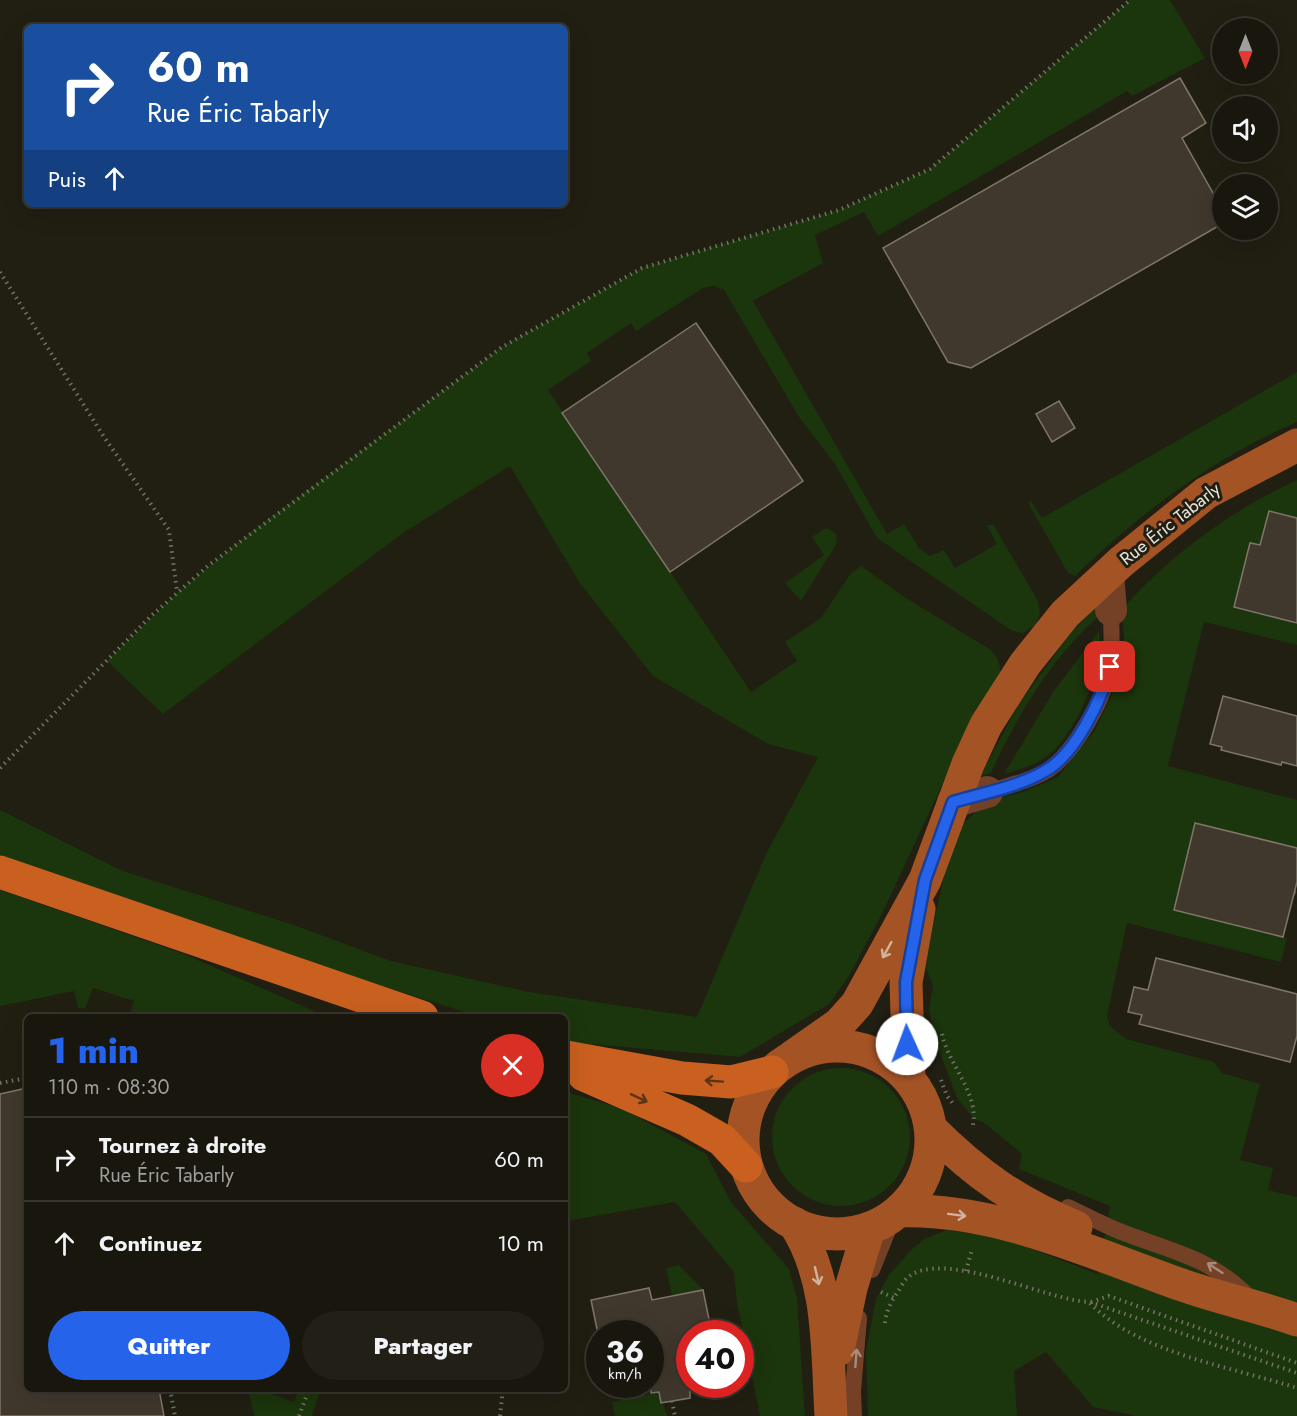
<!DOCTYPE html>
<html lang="fr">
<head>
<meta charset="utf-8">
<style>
  body { margin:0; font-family:Jost,sans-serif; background:#221f17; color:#f1f3f6; height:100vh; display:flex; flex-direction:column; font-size:22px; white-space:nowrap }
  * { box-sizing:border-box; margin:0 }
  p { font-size:20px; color:#9f9f9e }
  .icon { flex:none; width:33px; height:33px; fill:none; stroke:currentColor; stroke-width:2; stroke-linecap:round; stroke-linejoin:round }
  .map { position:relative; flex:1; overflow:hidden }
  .drawer { position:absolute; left:24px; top:1014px; width:544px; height:378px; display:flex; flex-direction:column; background:#19160e; border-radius:9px; box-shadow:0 6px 24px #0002,0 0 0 2px #37352e }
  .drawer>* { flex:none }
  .guide { position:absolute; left:24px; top:24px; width:544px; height:183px; border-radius:9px; box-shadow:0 6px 24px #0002,0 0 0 2px #37352e; background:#1a4fa0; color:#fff; overflow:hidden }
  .needle { width:39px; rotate:180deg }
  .tools { position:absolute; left:1212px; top:18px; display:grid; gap:12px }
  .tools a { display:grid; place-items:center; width:66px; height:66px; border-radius:50%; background:#19160e; box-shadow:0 6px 24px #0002,0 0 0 2px #37352e; font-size:30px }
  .speed { position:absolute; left:586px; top:1320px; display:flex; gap:12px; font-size:30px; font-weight:700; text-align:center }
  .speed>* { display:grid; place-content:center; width:78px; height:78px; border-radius:50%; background:#19160e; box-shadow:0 6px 24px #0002,0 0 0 2px #37352e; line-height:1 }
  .speed small { font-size:15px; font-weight:400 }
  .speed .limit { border:9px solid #d22; background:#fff; color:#111 }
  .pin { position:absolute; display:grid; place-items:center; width:51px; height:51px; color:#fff; margin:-26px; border-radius:12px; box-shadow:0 3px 9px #0006 }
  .me { position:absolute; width:66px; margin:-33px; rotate:358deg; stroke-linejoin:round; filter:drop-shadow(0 0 4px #0008) }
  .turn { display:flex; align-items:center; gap:21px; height:126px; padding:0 24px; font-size:27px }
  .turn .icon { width:78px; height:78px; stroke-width:2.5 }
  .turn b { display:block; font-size:42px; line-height:51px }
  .then { display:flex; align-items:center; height:57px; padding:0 24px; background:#0003; gap:12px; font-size:22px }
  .round { display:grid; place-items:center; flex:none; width:63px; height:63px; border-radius:32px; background:#221f17 }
  .headline { display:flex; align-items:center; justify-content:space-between; height:102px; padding:0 24px }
  h1 { font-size:36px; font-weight:800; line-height:45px; color:#2563eb }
  .action { display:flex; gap:12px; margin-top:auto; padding:12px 24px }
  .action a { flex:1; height:69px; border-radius:36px; background:#2563eb; color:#fff; font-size:24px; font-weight:800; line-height:69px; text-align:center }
  .action a+a { background:#221f17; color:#f1f3f6 }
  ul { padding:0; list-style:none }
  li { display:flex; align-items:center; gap:18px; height:84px; padding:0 24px; border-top:2px solid #37352e }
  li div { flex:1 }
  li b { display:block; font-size:22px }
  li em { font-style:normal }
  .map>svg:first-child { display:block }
  .green { fill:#1b350c }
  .building { fill:#40382d; stroke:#7f766a; stroke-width:1.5 }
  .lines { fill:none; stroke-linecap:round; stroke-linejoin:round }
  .path { stroke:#747267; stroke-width:4; stroke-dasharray:1.5 4.5; stroke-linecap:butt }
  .lane { stroke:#744127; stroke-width:16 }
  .street { stroke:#744127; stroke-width:32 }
  .secondary { stroke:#a45325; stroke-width:33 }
  .primary { stroke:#c9601f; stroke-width:33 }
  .oneway { stroke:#d0b39d }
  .oneway2 { stroke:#5c3517 }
  .oneway3 { stroke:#a88b79 }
  .route-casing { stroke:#184099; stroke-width:15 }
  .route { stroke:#2563eb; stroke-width:10 }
  .labels { text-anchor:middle; stroke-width:6; stroke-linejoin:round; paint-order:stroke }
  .street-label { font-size:18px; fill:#e8e6de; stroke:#211e12 }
</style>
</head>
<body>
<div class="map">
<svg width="1297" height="1416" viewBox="0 0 1297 1416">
  <rect width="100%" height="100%" fill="#211e12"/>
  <path class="green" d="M1130,0H1170L1205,58L1132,96L1127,91L878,236L864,212L815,235L823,263L753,301L887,534L904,524L919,548L930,556L944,550L955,568L997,544L987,526L993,524L1038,601L1040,613L1036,625L1023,633L1012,631L877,538L835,464L799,417L724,290L714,286L703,288L636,331L631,323L587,353L591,361L548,390L751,692L797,661L785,642L821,618L851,573L861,566L906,598L991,650C999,659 1002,666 999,678L962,742L882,914L849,976L829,1004L740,1057L566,1042V1017H480L379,985L0,855V810L123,871L291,924L391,961L529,992L697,1017L766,854L818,757L768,744L653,676L579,582L510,466L403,533L163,714L107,661L177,593L252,531L502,347L642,268L839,210L930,169Z
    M1297,372V422C1213,458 1140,513 1075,576L1068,573L1028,503L1031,501L1042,518Z
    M1297,480V518L1269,511L1260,545L1250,543L1297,623V645L1204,622L1168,766L1297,800V848L1195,823L1174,909L1287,938L1281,962L1127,923L1107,1016L1110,1026L1126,1039L1214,1062L1222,1073L1260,1084L1240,1160L1273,1168L1268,1190L1297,1197V1416H1136L1093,1407L1046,1352L1014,1371L1017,1416H868L866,1351L876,1299L889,1275L910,1251L924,1239L947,1230L1000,1237L1098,1274L1110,1206L1019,1169L1022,1154L983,1122L974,1119L957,1098L934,1037L929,1009L933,986L926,968L929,945L949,853L962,825L978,809L995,799L1023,792L1058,777L1095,730L1122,673L1125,652L1122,609C1171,554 1230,511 1297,480Z
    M824,529H829L836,534L837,543L801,601L785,583L824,555L812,537Z
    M1096,606L1098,617C1051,658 1017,717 991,773L980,776L1019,704L1067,638Z
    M1099,631C1106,666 1077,729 1051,753C1038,765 1021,769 1004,774L1053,692Z
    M0,890L184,954L328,1017H167L165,1012L141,1017L130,1014L134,1001L93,988L85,1009L78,1008L74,991L0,1006Z
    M772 1137a69 69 0 1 1 138 0a69 69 0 1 1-138 0Z
    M566,1092L623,1109L706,1154L731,1202L789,1269L797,1298L805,1416H760L737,1302L734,1272L675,1202L566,1221Z
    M679,1265L703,1290L672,1296L666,1268Z
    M248,1389H258L294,1402L299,1389L320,1391L312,1416H254Z
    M659,1392L667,1416H615L612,1402Z"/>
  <path class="building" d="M1180,78L1206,123L1182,138L1222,209V224L971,368L948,362L883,248Z
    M696,323L803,481L670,572L562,413Z
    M1059,401L1075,428L1052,442L1036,414Z
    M1269,511L1297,518V623L1234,607L1250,543L1260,545Z
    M1223,696L1297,716V766L1282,762L1281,765L1221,750L1222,747L1210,744Z
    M1195,823L1297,848V882L1283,937L1174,910Z
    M1156,958L1297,994V1036L1290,1062L1139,1024L1142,1015L1128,1012L1134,987L1148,990Z
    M27,1088V1389H159L164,1416H0V1094Z
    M649,1288L652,1300L703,1290L712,1334H690V1398L661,1403L659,1392L651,1393V1334H598L591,1300Z"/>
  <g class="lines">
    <path class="path" d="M0,272L104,437L169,530L177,592
      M0,768L151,616L209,565L502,347L642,268L839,210L930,169L1130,0
      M1294,893L1297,894
      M942,1034C948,1064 979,1093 973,1125
      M941,1080L947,1096L954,1105
      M0,1083L27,1078
      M966,1271L972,1249
      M881,1292L894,1298
      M1091,1302L1109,1296L1297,1363
      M1090,1303C1138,1353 1232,1367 1297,1388
      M885,1323C886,1312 891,1302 897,1293C900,1289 903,1282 907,1278C942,1247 1047,1301 1090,1302L1297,1373
      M170,1389L175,1416
      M672,1401L675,1416
      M299,1416L309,1389
      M500,1416L503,1389"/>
    <path class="lane" d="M987,792C1007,786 1030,781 1048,770C1074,753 1106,697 1110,665C1113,647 1111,628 1111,610
      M1068,1207C1085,1215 1102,1224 1119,1231C1174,1253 1211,1256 1254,1302
      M872,1270L893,1218
      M854,1416L853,1391L859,1318"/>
    <path class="street" d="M1108,574L1111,610
      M953,802L987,792"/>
    <path class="secondary" d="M743 1140a94 94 0 1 1 188 0a94 94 0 1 1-188 0Z
      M792,1057L839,1024L857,1004L925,880L968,764L986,725L1025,664L1065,614L1121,562L1206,493L1297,445
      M909,1079L906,982L919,909
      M931,1129C976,1174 1017,1203 1076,1227
      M899,1211C996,1208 1089,1252 1179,1284C1218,1298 1258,1306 1297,1320
      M794,1223C831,1279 827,1351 831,1416
      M838,1350L851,1288L869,1228"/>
    <path class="primary" d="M0,872L422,1017
      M566,1057L682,1078L731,1082L772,1072
      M584,1075L687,1120L722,1140L746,1166"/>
  </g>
  <defs><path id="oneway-shaft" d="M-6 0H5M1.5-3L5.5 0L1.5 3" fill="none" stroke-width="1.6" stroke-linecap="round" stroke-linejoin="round" transform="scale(1.5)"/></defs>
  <g class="oneway">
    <use href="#oneway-shaft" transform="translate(887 950) rotate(119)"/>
    <use href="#oneway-shaft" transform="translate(957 1215) rotate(7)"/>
    <use href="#oneway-shaft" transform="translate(817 1276) rotate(77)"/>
  </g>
  <g class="oneway2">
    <use href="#oneway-shaft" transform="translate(714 1081) rotate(-176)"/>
    <use href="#oneway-shaft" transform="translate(639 1098) rotate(25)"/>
  </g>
  <g class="oneway3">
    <use href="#oneway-shaft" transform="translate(1215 1268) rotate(-147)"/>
    <use href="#oneway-shaft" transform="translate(856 1358) rotate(-86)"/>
  </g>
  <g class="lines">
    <defs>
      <path id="route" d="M907,1044L906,982L925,880L953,802C983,793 1018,787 1045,771C1075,755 1102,699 1110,667"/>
    </defs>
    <use href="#route" class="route-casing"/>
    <use href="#route" class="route"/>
  </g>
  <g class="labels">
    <g class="street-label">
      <text transform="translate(1170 524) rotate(-38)" y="6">Rue Éric Tabarly</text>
    </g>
  </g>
</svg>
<div class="tools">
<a><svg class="needle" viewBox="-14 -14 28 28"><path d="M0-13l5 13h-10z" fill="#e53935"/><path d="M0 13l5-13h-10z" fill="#9f9f9e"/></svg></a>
<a><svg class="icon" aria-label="sound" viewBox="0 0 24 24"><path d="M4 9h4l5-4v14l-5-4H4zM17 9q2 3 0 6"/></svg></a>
<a><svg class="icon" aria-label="layers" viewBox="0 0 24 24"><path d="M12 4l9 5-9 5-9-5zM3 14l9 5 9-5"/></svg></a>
</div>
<div class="speed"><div>36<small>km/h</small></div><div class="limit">40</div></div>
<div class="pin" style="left:1110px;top:667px;background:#d93025"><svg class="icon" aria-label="arrive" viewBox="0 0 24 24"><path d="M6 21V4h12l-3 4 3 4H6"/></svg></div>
<svg class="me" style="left:907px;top:1044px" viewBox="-20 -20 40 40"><circle r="19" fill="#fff"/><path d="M0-13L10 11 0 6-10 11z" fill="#2563eb"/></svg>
<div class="guide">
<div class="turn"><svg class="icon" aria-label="right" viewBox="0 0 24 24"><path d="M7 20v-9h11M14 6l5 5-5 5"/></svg><div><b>60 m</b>Rue Éric Tabarly</div></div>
<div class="then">Puis<svg class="icon" aria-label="ahead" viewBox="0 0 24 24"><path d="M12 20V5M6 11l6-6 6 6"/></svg></div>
</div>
<section class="drawer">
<div class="headline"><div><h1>1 min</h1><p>110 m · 08:30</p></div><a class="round" style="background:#d93025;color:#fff"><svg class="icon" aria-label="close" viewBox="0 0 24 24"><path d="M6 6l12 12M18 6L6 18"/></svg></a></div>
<ul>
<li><svg class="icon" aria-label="right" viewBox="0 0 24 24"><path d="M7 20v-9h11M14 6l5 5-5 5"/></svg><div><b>Tournez à droite</b><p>Rue Éric Tabarly</p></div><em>60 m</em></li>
<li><svg class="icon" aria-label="ahead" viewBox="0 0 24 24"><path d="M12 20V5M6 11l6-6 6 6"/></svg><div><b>Continuez</b></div><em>10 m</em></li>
</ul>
<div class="action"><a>Quitter</a><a>Partager</a></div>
</section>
</div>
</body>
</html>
